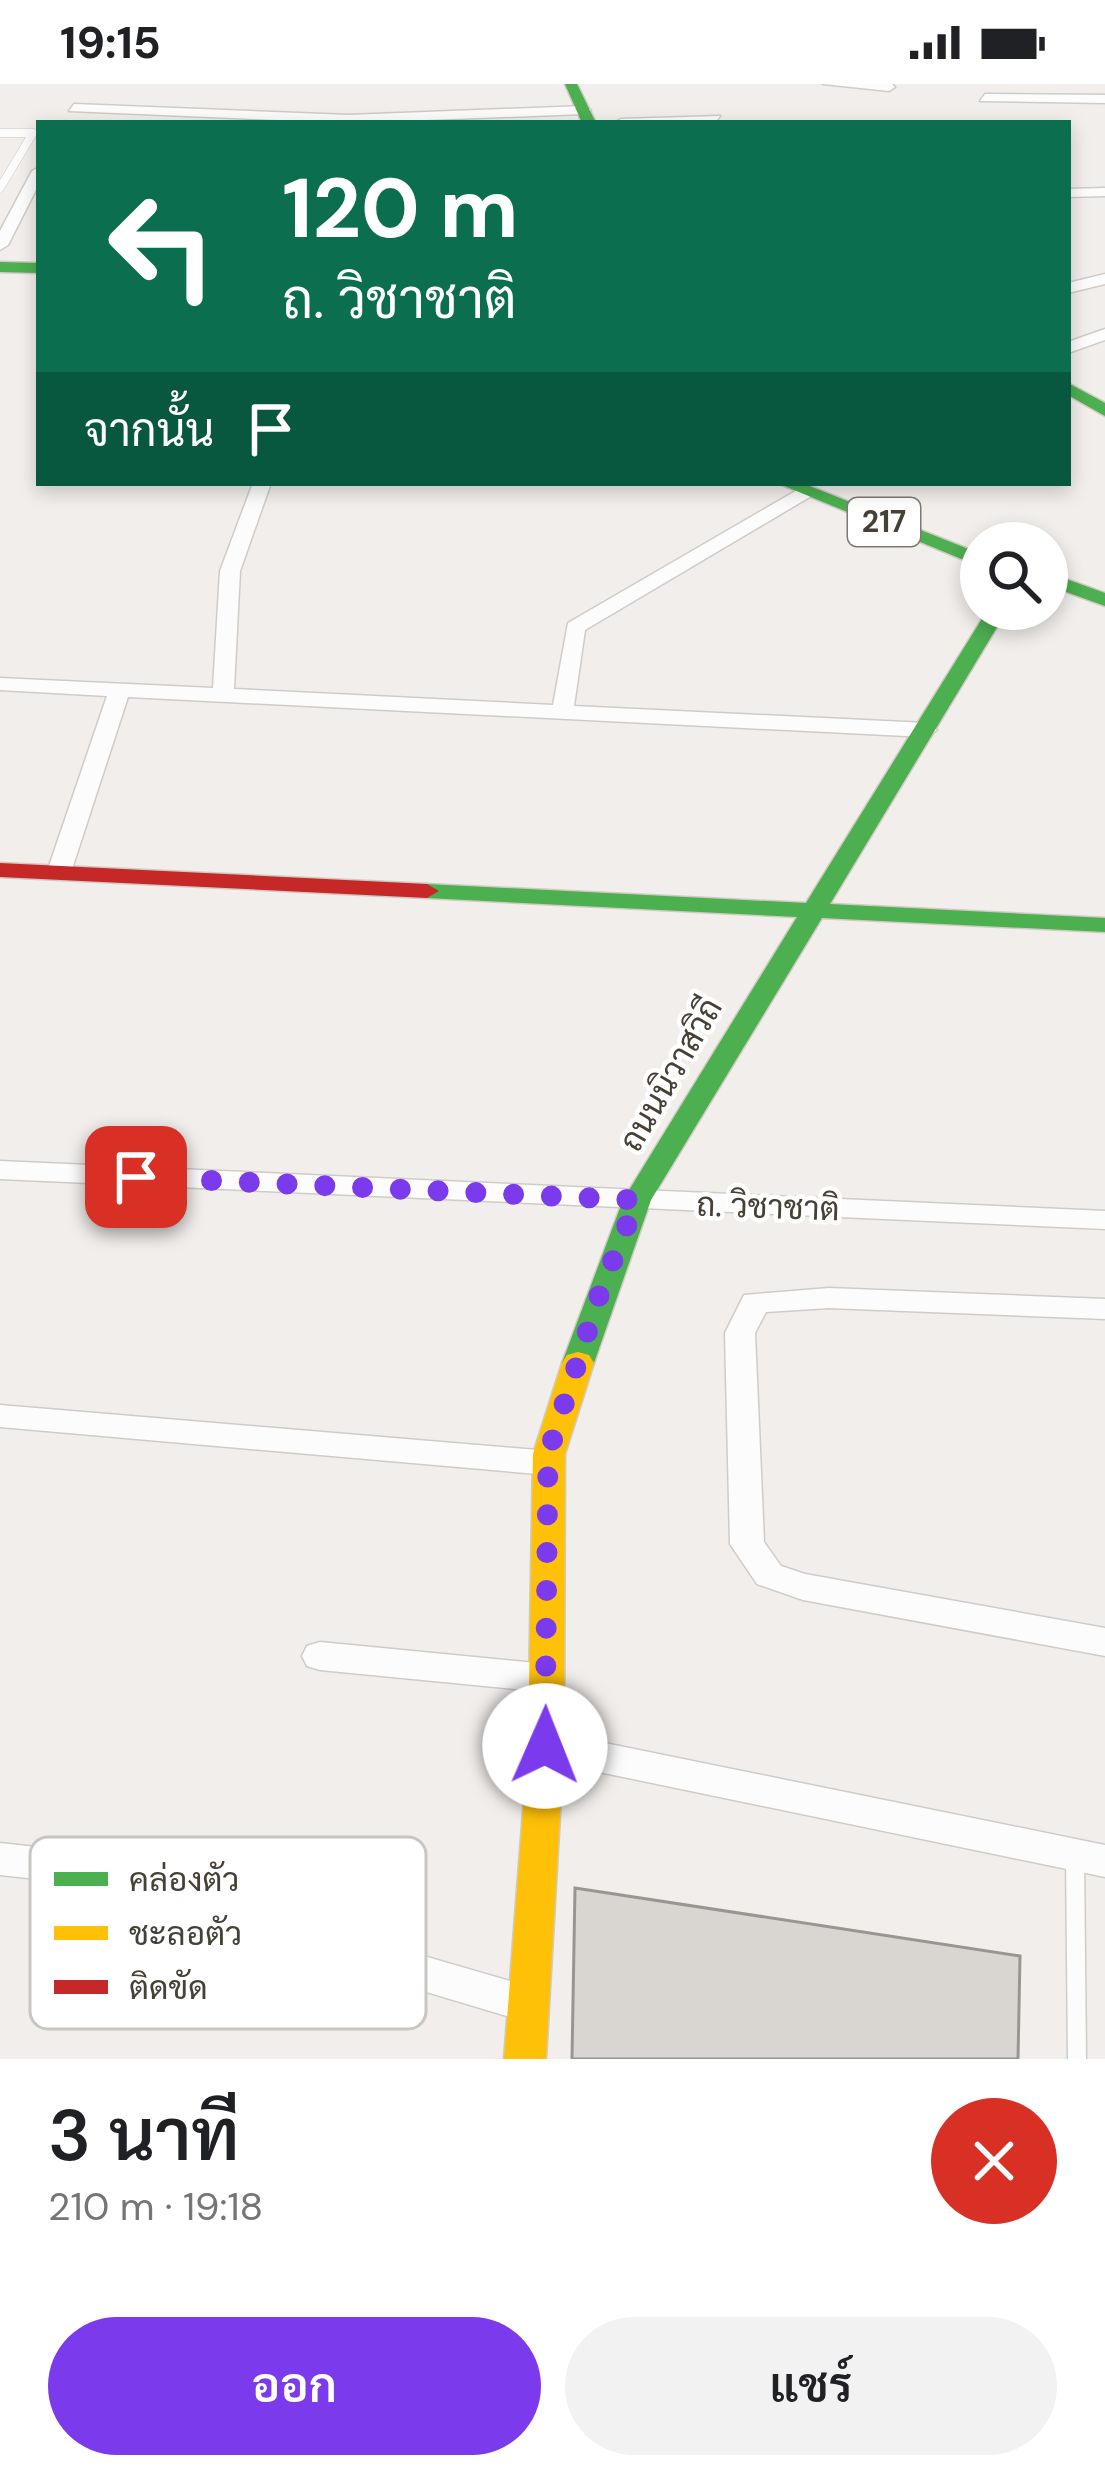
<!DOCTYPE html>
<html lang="th">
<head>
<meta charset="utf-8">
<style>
  body { margin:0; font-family:"DM Sans",Sarabun,sans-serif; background:#f2f2f2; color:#202124; height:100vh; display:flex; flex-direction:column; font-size:45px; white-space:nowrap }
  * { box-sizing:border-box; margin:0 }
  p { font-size:39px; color:#757577 }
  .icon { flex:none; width:66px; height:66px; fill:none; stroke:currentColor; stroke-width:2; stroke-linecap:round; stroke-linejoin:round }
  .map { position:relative; height:1975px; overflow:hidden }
  .drawer { display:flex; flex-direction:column; background:#fff; flex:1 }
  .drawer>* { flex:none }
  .banner { position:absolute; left:36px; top:36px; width:1035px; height:366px; border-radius:0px; box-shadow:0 6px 18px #0003; background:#0b6e4f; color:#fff; overflow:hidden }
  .fabs { position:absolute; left:960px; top:438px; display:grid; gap:24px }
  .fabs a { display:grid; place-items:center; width:108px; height:108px; border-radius:50%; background:#fff; box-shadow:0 6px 18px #0003; font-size:60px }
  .pin { position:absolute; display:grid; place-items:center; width:102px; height:102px; color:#fff; margin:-51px; border-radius:24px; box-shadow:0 6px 18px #0006 }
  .me { position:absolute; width:132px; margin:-66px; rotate:1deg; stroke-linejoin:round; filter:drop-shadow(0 0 9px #0008) }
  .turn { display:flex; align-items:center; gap:42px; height:252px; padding:0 48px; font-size:54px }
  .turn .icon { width:156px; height:156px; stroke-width:2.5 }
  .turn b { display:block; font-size:84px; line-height:102px }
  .then { display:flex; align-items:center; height:114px; padding:0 48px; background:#0003; gap:24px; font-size:45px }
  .round { display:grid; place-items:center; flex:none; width:126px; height:126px; border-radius:63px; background:#f2f2f2 }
  .headline { display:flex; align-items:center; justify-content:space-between; height:204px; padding:0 48px }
  h1 { font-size:72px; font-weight:600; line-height:90px }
  .button { display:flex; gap:24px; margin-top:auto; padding:24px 48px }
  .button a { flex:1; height:138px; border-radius:72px; background:#7c3aed; color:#fff; font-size:48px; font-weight:600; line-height:138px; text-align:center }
  .button a+a { background:#f2f2f2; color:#202124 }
  .status { display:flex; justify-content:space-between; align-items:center; height:84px; padding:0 60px; background:#fff; direction:ltr }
  .status svg { height:33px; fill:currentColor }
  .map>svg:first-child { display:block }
  .building { fill:#d9d6d2; stroke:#989693; stroke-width:3 }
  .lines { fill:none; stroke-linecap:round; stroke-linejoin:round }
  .lane-far1-casing { stroke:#cfccc8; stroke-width:9 }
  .lane-casing { stroke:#cfccc8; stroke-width:21 }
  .street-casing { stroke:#cfccc8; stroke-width:3 }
  .fast-casing { stroke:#d0cbc2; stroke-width:3 }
  .slow-casing { stroke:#d0cbc2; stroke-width:3 }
  .jam-casing { stroke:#d0cbc2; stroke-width:3 }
  .lane-far1 { stroke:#fdfcfc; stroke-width:8 }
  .lane { stroke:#fdfcfc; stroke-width:18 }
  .street { fill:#fdfcfc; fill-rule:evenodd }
  .fast { fill:#4caf50; fill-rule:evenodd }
  .slow { fill:#ffc107; fill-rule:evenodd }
  .jam { fill:#c62828; fill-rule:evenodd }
  .route { stroke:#7c3aed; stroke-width:21; stroke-dasharray:0 37.8 }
  .labels { text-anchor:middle; stroke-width:9; stroke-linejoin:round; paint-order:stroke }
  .shield { fill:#fff; stroke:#7e7973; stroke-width:3 }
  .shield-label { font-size:30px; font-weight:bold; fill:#474037 }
  .street-label { font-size:33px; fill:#474037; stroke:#fff }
  .key { fill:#fff; stroke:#c8c6c3; stroke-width:3 }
  .key-label { font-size:33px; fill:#474037 }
</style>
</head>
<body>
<div class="status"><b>19:15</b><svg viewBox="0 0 49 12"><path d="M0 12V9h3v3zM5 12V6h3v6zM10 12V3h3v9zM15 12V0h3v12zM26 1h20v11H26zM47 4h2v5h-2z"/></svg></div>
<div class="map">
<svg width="1105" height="1975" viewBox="0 0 1105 1975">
  <rect width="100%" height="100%" fill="#f1eeeb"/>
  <path class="building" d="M575,1804L1020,1872L1018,1975H572Z"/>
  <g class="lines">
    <defs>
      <path id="lane-far1" d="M0,49H33L0,104"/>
      <path id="lane" d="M1075,1771L1077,1975"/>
      <path id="street" d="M823,0H892L895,3L889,7Z
        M985,10L1105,11V19L980,17Z
        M74,20L349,31L584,22L591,26L584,30L349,39L69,27Z
        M720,32L715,39H614L621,35Z
        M39,83V100L8,161L0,166V147L32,87Z
        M1105,104V112L1068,113V105Z
        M1105,190V200L1068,209V199Z
        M1105,245V256L1068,269V258Z
        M253,399H271L240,487L234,605L553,621L568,539L806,401L815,407L813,411L585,546L574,622L926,639L937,646L926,653L128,613L71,788L59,795L50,793L47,788L107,612L0,606V594L213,604L220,487Z
        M0,1077L1105,1127V1145L0,1095Z
        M829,1204L1105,1215V1235L829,1224L766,1228L755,1249L764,1458L781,1482L805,1490L1105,1544V1572L803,1516L757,1500L730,1460L725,1249L744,1211Z
        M0,1321L549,1367L561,1371L565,1379L561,1387L549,1391L0,1343Z
        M320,1558L546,1580L559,1584L564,1594L559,1604L546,1608L320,1586L307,1582L302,1572L307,1562Z
        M546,1647L1105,1761V1793L546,1677L533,1673L528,1662L533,1651Z
        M0,1759L55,1765L527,1902L541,1907L547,1920L541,1933L527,1938L55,1797L0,1791Z"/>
      <path id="fast" d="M565,0H577L596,39H582Z
        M0,178L39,179V189L0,188Z
        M1068,299L1105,319V332L1068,311Z
        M777,399H802L981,470V483Z
        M1047,488L1105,509V522L1047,501Z
        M988,525H1008L830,820L1105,834V848L822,834L651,1116L594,1279L589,1287H567L562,1279L623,1116L797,833L427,814L415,807L427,800L806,819Z"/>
      <path id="slow" d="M578,1268L589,1271L594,1279L565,1370L564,1662L546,1975H504L528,1662L533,1370L562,1279L567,1271Z"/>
      <path id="jam" d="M0,779L427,800L439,807L427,814L0,793Z"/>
    </defs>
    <use href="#lane-far1" class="lane-far1-casing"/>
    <use href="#lane" class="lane-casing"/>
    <use href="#street" class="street-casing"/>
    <use href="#fast" class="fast-casing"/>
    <use href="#slow" class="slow-casing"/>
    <use href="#jam" class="jam-casing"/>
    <use href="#lane-far1" class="lane-far1"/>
    <use href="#lane" class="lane"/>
    <use href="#street" class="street"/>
    <use href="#fast" class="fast"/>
    <use href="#slow" class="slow"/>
    <use href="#jam" class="jam"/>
  </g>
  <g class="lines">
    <path class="route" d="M136,1093L637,1116L600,1209L548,1370L545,1662"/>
  </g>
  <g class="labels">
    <rect class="shield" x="848" y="414" width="72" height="48" rx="9"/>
    <g class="shield-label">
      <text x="884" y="448">217</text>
    </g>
    <g class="street-label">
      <text transform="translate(670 990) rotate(-60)" y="12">ถนนนิวาสวิถี</text>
      <text transform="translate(768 1122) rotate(2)" y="12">ถ. วิชาชาติ</text>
    </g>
  </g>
  <rect x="30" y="1753" width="396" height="192" rx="18" class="key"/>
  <rect x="54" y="1788" width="54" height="14" fill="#4caf50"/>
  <rect x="54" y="1842" width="54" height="14" fill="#ffc107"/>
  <rect x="54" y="1896" width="54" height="14" fill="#c62828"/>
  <g class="key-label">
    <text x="129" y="1807">คล่องตัว</text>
    <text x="129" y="1861">ชะลอตัว</text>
    <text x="129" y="1915">ติดขัด</text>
  </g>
</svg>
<div class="fabs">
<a><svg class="icon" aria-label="search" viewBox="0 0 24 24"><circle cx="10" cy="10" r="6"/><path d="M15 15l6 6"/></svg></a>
</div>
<div class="pin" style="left:136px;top:1093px;background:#d93025"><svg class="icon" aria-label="arrive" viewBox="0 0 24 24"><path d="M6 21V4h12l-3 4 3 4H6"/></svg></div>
<svg class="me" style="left:545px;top:1662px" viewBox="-20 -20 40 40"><circle r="19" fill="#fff"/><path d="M0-13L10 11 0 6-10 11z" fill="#7c3aed"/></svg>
<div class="banner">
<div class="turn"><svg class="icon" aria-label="left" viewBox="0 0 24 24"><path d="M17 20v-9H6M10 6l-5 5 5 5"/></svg><div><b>120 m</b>ถ. วิชาชาติ</div></div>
<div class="then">จากนั้น<svg class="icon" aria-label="arrive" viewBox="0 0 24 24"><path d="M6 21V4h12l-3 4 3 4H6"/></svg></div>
</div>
</div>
<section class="drawer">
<div class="headline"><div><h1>3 นาที</h1><p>210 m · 19:18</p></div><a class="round" style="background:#d93025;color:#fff"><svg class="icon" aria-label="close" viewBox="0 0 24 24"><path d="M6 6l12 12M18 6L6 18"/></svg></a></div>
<div class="button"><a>ออก</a><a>แชร์</a></div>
</section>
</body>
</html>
